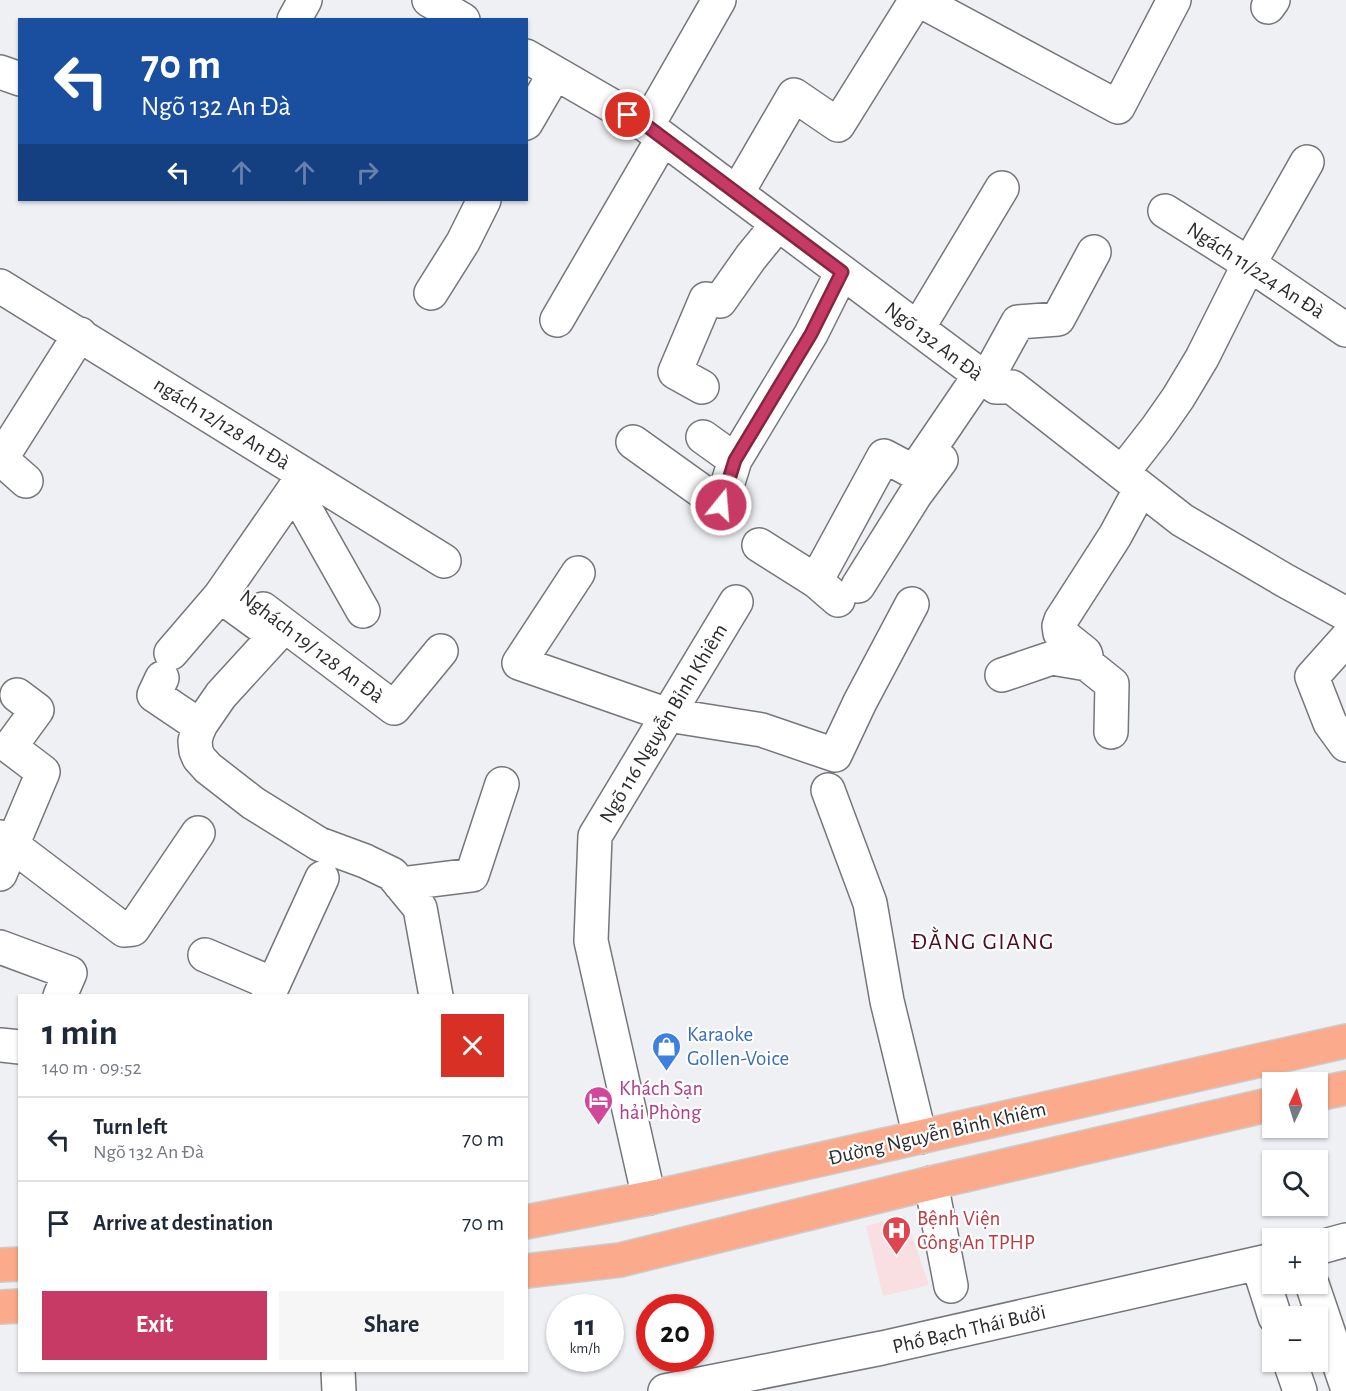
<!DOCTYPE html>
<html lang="en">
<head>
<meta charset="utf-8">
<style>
  body { margin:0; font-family:"Alegreya Sans",sans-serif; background:#f6f6f7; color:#1f2937; height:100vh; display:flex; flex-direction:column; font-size:22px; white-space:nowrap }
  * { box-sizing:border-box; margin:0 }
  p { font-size:20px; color:#747a83 }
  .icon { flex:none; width:33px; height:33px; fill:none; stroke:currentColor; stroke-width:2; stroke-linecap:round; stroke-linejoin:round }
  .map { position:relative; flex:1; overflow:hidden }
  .details { position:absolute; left:18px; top:994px; width:510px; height:378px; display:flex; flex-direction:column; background:#fff; border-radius:0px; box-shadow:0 2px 4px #0004 }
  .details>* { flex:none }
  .top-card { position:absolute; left:18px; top:18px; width:510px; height:183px; border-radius:0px; box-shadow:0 2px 4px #0004; background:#1a4fa0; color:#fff; overflow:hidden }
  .needle { width:39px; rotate:4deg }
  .fabs { position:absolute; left:1262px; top:1072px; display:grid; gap:12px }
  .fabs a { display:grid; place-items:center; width:66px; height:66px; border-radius:0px; background:#fff; box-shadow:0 2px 4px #0004; font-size:30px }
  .speed { position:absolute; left:546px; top:1294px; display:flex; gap:12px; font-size:30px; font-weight:700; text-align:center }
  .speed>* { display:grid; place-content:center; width:78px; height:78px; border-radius:50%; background:#fff; box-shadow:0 2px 4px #0004; line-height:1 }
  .speed small { font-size:15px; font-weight:400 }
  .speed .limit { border:9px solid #d22; background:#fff; color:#111 }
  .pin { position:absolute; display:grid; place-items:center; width:51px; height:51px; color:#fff; margin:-26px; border:3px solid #fff; border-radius:50%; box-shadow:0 2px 6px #0007 }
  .me { position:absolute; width:66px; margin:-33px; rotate:17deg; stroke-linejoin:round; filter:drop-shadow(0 0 4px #0008) }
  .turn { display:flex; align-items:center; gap:21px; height:126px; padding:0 24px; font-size:27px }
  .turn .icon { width:78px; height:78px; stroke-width:2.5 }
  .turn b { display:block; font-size:42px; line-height:51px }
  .lanes { display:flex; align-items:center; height:57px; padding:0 24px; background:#0003; justify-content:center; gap:30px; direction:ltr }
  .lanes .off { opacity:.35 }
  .round { display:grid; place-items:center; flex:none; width:63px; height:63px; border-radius:0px; background:#f6f6f7 }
  .summary { display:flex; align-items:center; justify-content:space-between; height:102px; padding:0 24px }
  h1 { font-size:36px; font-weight:700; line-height:45px }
  .button { display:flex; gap:12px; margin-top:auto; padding:12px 24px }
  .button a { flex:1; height:69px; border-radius:0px; background:#c83a66; color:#fff; font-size:24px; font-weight:700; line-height:69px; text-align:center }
  .button a+a { background:#f6f6f7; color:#1f2937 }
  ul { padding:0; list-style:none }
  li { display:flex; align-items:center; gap:18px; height:84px; padding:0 24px; border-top:2px solid #e0e1e3 }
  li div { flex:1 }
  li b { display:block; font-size:22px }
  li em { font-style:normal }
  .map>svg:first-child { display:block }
  .medical { fill:#f9dee2 }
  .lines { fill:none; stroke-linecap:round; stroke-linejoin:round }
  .minor-casing { stroke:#757679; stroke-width:36 }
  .highway-casing { stroke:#ccc; stroke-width:36 }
  .minor { stroke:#fff; stroke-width:33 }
  .highway { stroke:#fbaa8b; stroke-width:33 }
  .route-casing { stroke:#822642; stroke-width:15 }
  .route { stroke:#c83a66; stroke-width:10 }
  .labels { text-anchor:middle; stroke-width:4.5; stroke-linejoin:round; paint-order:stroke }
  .street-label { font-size:21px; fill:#2a2b2c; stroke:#fff }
  .shop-label { font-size:21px; fill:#366cbe; stroke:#fff; text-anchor:start }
  .hotel-label { font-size:21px; fill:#b23c85; stroke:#fff; text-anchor:start }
  .health-label { font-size:21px; fill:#be3a42; stroke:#fff; text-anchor:start }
  .quarter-label { font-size:24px; letter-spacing:1.5px; fill:#500c23; stroke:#fff }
</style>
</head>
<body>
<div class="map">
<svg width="1346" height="1391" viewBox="0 0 1346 1391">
  <rect width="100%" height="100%" fill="#eef0f3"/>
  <path class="medical" d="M905,1216L929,1285L883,1296L866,1226Z"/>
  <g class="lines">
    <defs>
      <path id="minor" d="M429,0L463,20
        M919,0L1118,107L1174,0
        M1268,7L1273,0
        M294,20L305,0
        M526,56L647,126L996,387H1012L1182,520L1284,580L1346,614
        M0,72L20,79
        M526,123L555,73
        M647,126L719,0
        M737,193L794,95L838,125L916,0
        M1165,211L1249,264L1346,330
        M0,286L444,561
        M431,293L463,242L484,200
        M557,320L663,138
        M918,328L1002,188
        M986,380L1018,322L1058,319L1094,252
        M702,387L675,372L706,299L720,301L751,257L778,224
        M703,437L735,460
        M633,442L721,505L735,460L811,334L842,272
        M1122,473L1157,428L1178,398L1202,358L1249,264L1307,162
        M26,481L1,459L80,334
        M294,489L363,611
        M759,545L816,581
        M578,573L519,663L668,715L762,730L835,755L860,702L912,604
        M858,586L915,495L941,460
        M220,596L275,636L221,695L201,724L197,733L195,741L196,751L199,758L208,768L253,803L319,844L365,861L392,874L420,908L436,996
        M838,600L816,581L884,456L914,472L980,375
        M263,609L394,708L441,651
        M1346,639L1312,677L1330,723L1346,745
        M171,653L220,596L304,475
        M1002,675L1052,658L1087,664
        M162,678L154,695L200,726
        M1111,732L1112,684L1087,664L1086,656L1085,653L1060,633L1059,626L1061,620L1115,536L1141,488
        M828,790L870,903L887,1001L920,1137
        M0,837L12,845L124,930L133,929L198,833
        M0,874L43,772L10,747L37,710L17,695
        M400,884L472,875L502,784
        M0,947L70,973L60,996
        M205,955L273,984
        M268,996L322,878
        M0,1045L20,1047
        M931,1183L951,1286
        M649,1198L591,941L595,836L736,602
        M1317,1248L1346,1240
        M1258,1264L1275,1317
        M1312,1284L1346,1384
        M1290,1362L1300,1391
        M338,1371L339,1391
        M665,1391L882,1348L1272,1260"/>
      <path id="highway" d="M1317,1094L1346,1088
        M526,1222L649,1198L1346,1041
        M0,1265L20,1264
        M526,1271L620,1260L931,1183L1272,1104
        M0,1307L20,1306"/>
    </defs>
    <use href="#minor" class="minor-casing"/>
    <use href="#highway" class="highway-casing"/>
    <use href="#minor" class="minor"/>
    <use href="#highway" class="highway"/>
  </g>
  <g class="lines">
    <defs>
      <path id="route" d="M628,115L647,126L663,138L842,272L811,334L735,460L721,505"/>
    </defs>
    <use href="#route" class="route-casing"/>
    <use href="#route" class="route"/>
  </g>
  <defs>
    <symbol id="shop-pin" viewBox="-11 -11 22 30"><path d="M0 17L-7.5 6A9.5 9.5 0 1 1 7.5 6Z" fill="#3f7fe0" stroke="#fff"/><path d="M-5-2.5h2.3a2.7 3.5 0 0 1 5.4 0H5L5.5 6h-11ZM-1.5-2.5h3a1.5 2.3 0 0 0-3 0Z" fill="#fff"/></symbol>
    <symbol id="hotel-pin" viewBox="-11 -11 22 30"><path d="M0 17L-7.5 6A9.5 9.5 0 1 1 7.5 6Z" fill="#d1479c" stroke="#fff"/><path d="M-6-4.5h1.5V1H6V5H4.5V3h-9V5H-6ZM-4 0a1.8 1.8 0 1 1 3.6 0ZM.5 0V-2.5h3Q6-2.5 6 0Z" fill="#fff"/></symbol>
    <symbol id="hospital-pin" viewBox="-11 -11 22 30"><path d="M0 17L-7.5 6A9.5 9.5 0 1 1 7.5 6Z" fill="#e0444e" stroke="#fff"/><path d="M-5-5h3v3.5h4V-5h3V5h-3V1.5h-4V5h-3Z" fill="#fff"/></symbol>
  </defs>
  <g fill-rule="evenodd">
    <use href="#shop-pin" x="650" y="1030" width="33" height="45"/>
    <use href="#hotel-pin" x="582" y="1084" width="33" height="45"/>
    <use href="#hospital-pin" x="880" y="1214" width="33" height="45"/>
  </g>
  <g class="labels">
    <g class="street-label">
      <text transform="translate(1256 270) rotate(33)" y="7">Ngách 11/224 An Đà</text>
      <text transform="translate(934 341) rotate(37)" y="7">Ngõ 132 An Đà</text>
      <text transform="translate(222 423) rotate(32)" y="7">ngách 12/128 An Đà</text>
      <text transform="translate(312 646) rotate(37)" y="7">Nghách 19/ 128 An Đà</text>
      <text transform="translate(663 723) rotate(-59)" y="7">Ngõ 116 Nguyễn Bỉnh Khiêm</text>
      <text transform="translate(937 1133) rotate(-13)" y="7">Đường Nguyễn Bỉnh Khiêm</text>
      <text transform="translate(969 1329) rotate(-13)" y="7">Phố Bạch Thái Bưởi</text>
    </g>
    <g class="shop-label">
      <text x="687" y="1041">Karaoke<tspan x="687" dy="24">Gollen-Voice</tspan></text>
    </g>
    <g class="hotel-label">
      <text x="619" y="1095">Khách Sạn<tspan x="619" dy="24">hải Phòng</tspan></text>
    </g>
    <g class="health-label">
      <text x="917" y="1225">Bệnh Viện<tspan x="917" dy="24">Công An TPHP</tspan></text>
    </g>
    <g class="quarter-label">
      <text x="983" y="949">ĐẰNG GIANG</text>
    </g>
  </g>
</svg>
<div class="fabs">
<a><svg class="needle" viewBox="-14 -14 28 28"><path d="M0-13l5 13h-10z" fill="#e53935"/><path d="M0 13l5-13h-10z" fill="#747a83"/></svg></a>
<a><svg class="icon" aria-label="search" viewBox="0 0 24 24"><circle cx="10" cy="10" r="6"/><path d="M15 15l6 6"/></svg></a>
<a>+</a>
<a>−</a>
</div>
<div class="speed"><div>11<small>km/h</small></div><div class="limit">20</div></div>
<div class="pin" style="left:628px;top:115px;background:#d93025"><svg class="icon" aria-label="arrive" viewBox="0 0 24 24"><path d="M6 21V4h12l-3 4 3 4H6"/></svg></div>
<svg class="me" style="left:721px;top:505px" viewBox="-20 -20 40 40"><circle r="17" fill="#c83a66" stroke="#fff" stroke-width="3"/><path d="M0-11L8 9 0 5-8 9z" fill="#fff"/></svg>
<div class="top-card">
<div class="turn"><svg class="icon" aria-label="left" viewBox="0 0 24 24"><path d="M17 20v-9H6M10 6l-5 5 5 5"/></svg><div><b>70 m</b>Ngõ 132 An Đà</div></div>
<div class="lanes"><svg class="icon" aria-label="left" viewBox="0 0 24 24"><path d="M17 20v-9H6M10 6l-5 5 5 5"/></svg><svg class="icon off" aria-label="ahead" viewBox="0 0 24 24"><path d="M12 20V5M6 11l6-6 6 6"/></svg><svg class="icon off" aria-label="ahead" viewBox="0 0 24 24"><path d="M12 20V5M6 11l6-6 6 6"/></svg><svg class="icon off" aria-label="right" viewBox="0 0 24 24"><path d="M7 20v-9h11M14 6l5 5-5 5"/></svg></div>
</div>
<section class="details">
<div class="summary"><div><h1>1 min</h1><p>140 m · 09:52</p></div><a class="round" style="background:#d93025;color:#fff"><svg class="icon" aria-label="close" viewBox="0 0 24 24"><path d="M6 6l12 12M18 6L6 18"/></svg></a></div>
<ul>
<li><svg class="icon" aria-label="left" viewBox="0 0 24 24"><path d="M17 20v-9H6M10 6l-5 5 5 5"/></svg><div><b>Turn left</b><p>Ngõ 132 An Đà</p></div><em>70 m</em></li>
<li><svg class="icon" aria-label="arrive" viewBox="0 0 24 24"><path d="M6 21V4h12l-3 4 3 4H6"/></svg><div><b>Arrive at destination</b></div><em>70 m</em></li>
</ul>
<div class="button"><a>Exit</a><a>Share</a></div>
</section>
</div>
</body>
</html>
